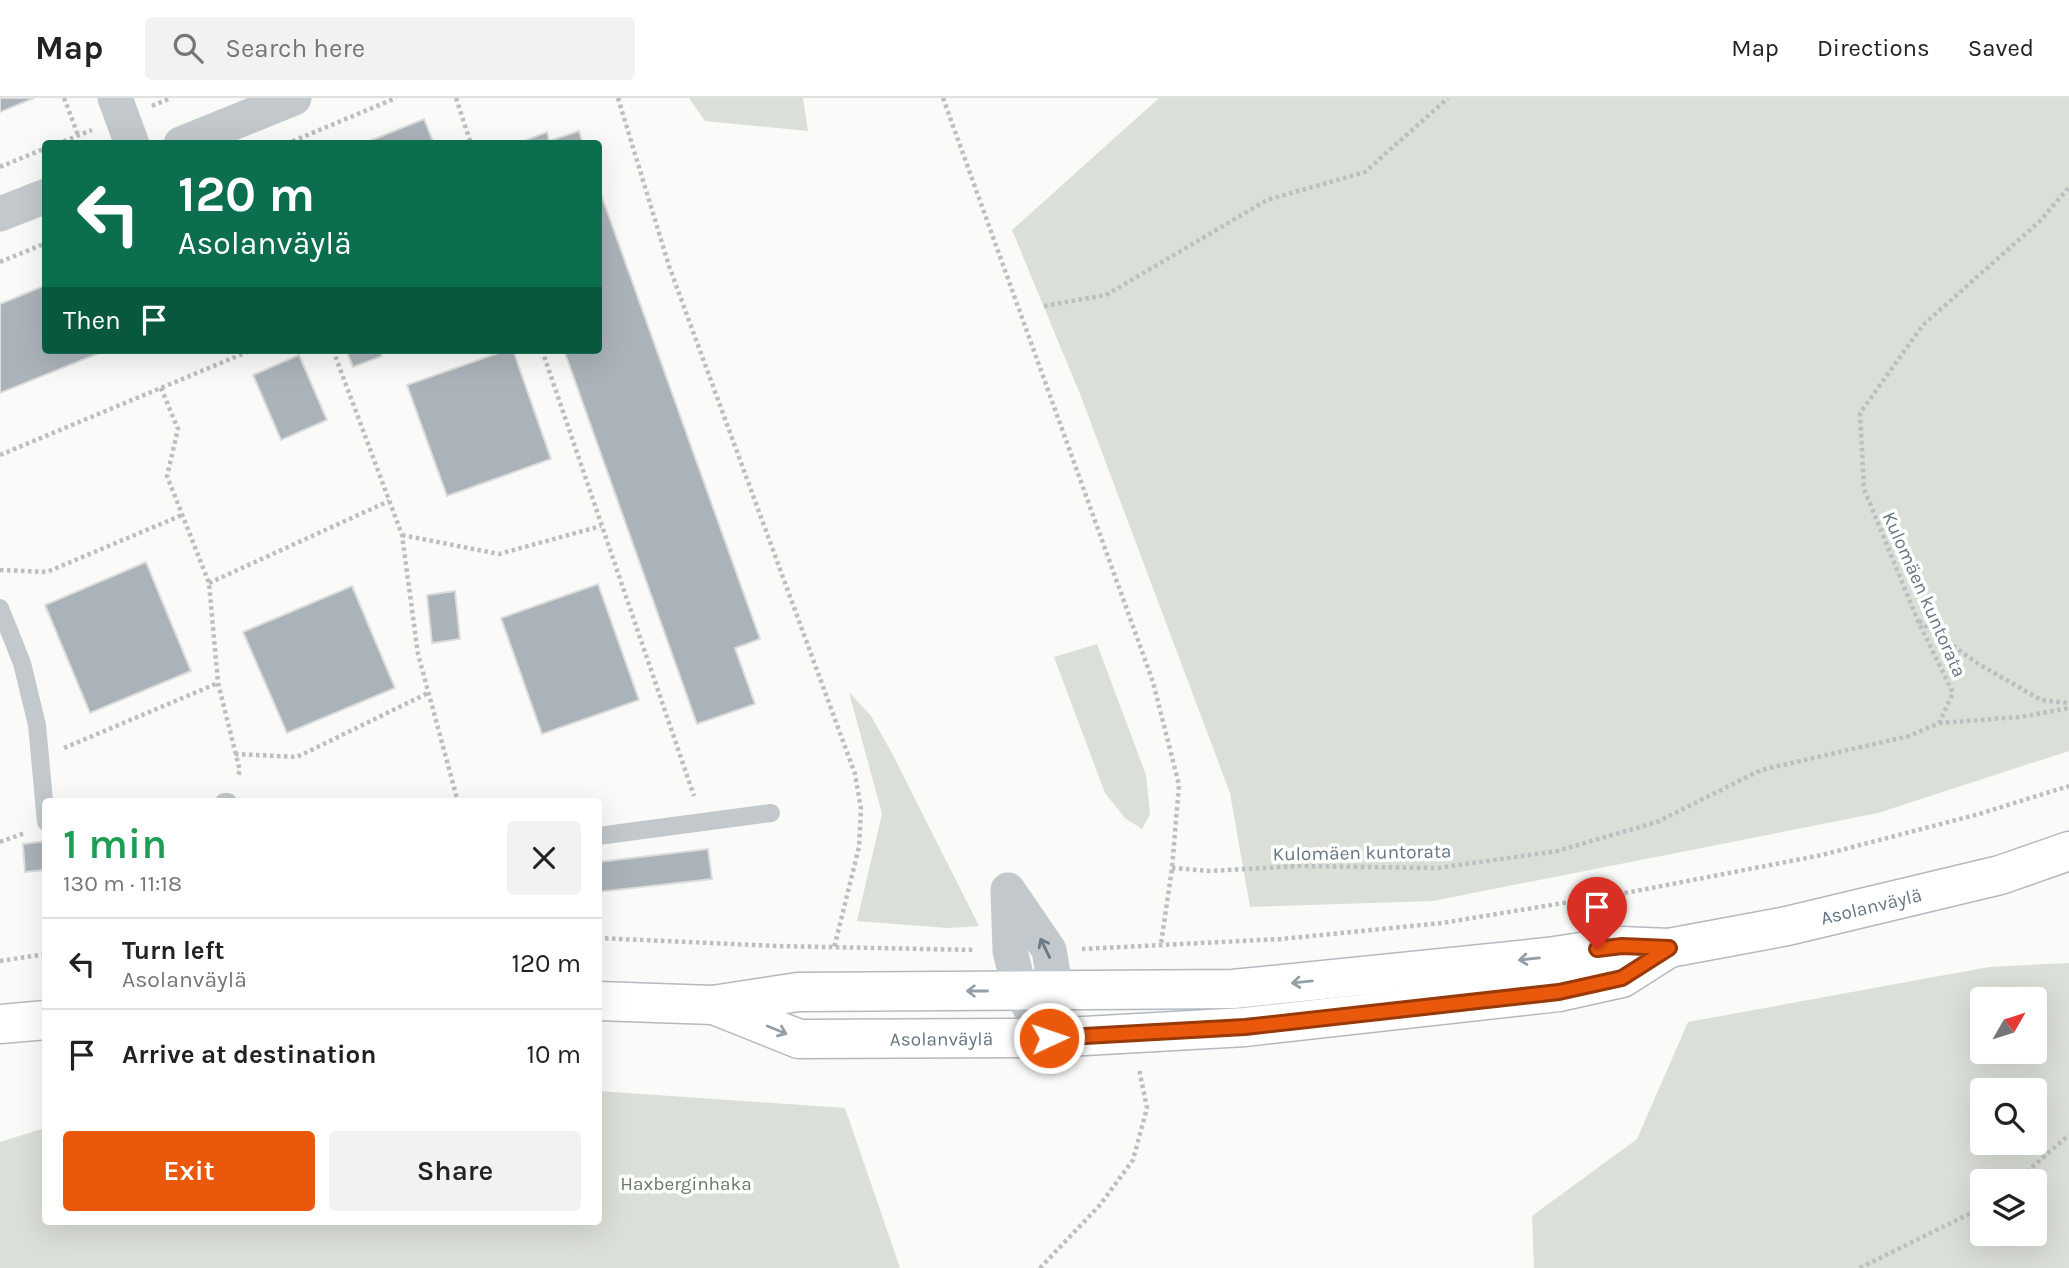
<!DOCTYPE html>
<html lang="en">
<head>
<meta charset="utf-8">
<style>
  body { margin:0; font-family:Karla,sans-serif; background:#f2f2f2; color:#222; height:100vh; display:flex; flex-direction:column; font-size:26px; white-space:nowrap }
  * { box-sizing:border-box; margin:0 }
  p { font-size:23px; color:#767676 }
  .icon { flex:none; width:38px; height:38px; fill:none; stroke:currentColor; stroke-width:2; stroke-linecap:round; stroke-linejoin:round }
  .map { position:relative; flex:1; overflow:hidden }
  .sheet { position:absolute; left:42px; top:700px; width:560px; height:427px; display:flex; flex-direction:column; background:#fff; border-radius:7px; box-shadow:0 7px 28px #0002 }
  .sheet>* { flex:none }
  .banner { position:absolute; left:42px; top:42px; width:560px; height:214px; border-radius:7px; box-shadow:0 7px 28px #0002; background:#0b6e4f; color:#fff; overflow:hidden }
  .needle { width:46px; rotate:51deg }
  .controls { position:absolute; left:1970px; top:889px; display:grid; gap:14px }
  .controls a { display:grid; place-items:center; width:77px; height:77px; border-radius:7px; background:#fff; box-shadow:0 7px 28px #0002; font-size:35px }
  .pin { position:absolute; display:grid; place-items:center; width:60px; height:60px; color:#fff; margin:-72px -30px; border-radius:50% 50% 50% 0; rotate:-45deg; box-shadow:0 0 7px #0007 }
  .pin .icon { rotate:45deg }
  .me { position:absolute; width:77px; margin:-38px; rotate:87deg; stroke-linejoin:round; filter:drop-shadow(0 0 5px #0008) }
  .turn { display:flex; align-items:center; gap:24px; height:147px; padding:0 21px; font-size:32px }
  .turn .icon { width:91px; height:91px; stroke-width:2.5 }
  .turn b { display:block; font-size:49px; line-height:60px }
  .then { display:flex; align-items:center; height:66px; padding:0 21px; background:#0003; gap:14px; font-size:26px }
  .round { display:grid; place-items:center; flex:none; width:74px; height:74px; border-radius:7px; background:#f2f2f2 }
  .overview { display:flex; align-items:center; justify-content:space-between; height:119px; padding:0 21px }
  h1 { font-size:42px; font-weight:600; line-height:52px; color:#1e9e55 }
  .action { display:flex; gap:14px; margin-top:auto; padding:14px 21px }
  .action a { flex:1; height:80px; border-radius:7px; background:#ea580c; color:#fff; font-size:28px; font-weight:600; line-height:80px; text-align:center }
  .action a+a { background:#f2f2f2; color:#222 }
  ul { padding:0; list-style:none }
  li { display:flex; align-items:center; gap:21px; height:91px; padding:0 21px; border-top:2px solid #e0e0e0 }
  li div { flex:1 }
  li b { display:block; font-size:26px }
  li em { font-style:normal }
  header { display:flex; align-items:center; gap:42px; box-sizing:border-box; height:98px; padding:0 35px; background:#fff; border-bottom:2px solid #e0e0e0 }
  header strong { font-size:33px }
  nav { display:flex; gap:38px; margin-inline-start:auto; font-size:24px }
  .search { width:490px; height:63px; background:#f2f2f2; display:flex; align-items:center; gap:18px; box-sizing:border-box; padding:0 24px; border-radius:7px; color:#767676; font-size:26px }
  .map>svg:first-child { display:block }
  .green { fill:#dadfd7; fill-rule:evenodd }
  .building { fill:#aab3b9; stroke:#dcdcda; stroke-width:2 }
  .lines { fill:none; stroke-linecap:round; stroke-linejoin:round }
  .secondary-casing { stroke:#b3babf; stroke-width:41 }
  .path { stroke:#bbbfc2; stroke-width:4.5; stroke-dasharray:3.5 3.5; stroke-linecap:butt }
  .lane { stroke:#c3c8cc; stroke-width:18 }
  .street { stroke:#c3c8cc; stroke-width:35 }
  .secondary { stroke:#fff; stroke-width:38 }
  .oneway { stroke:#6a7a87 }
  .oneway2 { stroke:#939fa8 }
  .route-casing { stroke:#983908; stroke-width:18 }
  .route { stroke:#ea580c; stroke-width:12 }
  .labels { text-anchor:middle; stroke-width:7; stroke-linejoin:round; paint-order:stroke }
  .street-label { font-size:19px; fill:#657683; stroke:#fff }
  .park-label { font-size:19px; fill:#687a64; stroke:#fff }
</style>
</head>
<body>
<header>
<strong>Map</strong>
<div class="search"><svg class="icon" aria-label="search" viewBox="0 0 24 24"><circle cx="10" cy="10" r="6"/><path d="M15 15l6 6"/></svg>Search here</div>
<nav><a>Map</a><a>Directions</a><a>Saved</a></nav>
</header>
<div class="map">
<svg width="2069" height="1170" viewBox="0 0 2069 1170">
  <rect width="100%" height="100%" fill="#fafaf8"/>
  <path class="green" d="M689,0H803L808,33L705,23Z
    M1159,0H2069V653L1878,715L1433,803L1250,809L1230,695L1080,296L1012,132Z
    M1097,546L1146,677L1150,716L1142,731L1125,720L1105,695L1054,559Z
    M849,594L871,618L893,657L979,828L948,830L857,823L882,716Z
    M2069,865V1170H1534L1532,1118L1637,1041L1688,924L1989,869ZM1983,901H2035V954H1983ZM2035,992V1045H1983V992ZM2035,1083V1136H1983V1083Z
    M599,993L845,1010L900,1170H0V1044L45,1030L46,1124H598Z"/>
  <path class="building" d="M0,0H34L0,14Z
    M424,21L434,46H362Z
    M579,33L583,46H516L547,34L549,43Z
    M598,88L760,541L735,550L755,606L697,626L564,252H598Z
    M46,187V252H107L0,295V206Z
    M346,252H379L382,258L353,269Z
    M507,252H513L551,361L447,398L407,287Z
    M299,257L327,322L281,342L253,277Z
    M146,464L191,573L90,615L45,507Z
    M598,486L639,602L542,636L501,520Z
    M352,488L395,590L287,635L243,534Z
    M455,493L460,541L432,545L427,497Z
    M46,743V772L25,774L23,746Z
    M708,751L712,781L598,794V764Z"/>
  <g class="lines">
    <defs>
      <g id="secondary">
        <path id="s1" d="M598,903L713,907L798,894L1233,891L1548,859L1621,848L1669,850L1787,828L2000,777L2069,753"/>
        <path id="s2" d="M714,907L799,941L1049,940L1245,929L1559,894L1622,880L1669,850"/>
        <path d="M0,926L46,922"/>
      </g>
    </defs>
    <use href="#secondary" class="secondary-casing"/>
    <path class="path" d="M64,0L78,37
      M456,0L471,46
      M618,0L669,168L855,676L861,711L859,749L834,850
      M943,0L1153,584L1179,687L1172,770L1161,846
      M152,8L171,0
      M57,46L92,32
      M286,46L396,0
      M0,69L46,50
      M0,164L46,145
      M1044,208L1106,197L1267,102L1365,74L1448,0
      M333,252L402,437L418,556L458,704
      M542,252L694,698
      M161,290L178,331L167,378L209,485L218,585L240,673L237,679
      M0,357L252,252
      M402,437L499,456L601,428
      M0,472L47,474L182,417
      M209,485L389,403
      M1919,523L1977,565L2041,602L2069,605
      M1939,625L2020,619L2069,610
      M64,650L218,585
      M235,656L297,659L428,595
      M0,744L25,735
      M1172,770L1210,773L1300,768L1438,770L1557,753L1657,724L1761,672L1909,638L1939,625L1953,595L1918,523L1864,391L1860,315L1923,227L2040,123L2069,89
      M598,840L777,848L975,852
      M1082,851L1281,841L1442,825L1636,793L1822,757L1979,716L2069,688
      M0,863L46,856
      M2016,1083L2069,1037
      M1040,1170L1100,1107L1133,1062L1147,1010L1139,971
      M1860,1170L1983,1109"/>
    <path class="lane" d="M0,510L22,565L37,627L46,724
      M224,704H228
      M598,738L771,715"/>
    <path class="street" d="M115,0L132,46
      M181,46L294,0
      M0,116L46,98
      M1008,792L1049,852L1056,893L1049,940
      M1008,792L1010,853L1020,893L1034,916"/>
    <use href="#secondary" class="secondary"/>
  </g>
  <defs><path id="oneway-shaft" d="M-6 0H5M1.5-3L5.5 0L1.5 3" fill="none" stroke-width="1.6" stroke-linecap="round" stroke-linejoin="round" transform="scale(1.75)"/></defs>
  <use class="oneway" href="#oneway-shaft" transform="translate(1045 850) rotate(-116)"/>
  <g class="oneway2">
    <use href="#oneway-shaft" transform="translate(1529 861) rotate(174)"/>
    <use href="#oneway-shaft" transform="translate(1302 884) rotate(174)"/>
    <use href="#oneway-shaft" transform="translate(977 893) rotate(180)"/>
    <use href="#oneway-shaft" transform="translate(777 932) rotate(22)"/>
  </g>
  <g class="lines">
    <defs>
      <path id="route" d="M1049,940L1245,929L1559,894L1622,880L1669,850L1622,848L1597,851"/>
    </defs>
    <use href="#route" class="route-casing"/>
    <use href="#route" class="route"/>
  </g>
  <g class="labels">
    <g class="street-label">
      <text transform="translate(1925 496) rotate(66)" y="7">Kulomäen kuntorata</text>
      <text transform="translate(1362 754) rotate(-1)" y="7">Kulomäen kuntorata</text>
      <text dy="7" stroke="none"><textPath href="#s1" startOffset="1281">Asolanväylä</textPath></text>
      <text dy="7" stroke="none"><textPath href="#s2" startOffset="234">Asolanväylä</textPath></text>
    </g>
    <g class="park-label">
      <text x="686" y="1092">Haxberginhaka</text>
    </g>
  </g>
</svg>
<div class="controls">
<a><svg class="needle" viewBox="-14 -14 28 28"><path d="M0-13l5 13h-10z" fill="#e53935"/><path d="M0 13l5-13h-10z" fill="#767676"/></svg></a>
<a><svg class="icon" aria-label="search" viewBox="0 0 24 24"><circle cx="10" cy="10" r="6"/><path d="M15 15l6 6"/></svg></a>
<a><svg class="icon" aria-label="layers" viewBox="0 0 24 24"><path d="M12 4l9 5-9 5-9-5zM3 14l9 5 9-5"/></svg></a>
</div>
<div class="pin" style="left:1597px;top:851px;background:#d93025"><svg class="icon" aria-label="arrive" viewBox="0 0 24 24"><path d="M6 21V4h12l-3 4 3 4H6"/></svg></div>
<svg class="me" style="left:1049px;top:940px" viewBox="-20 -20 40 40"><circle r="17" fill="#ea580c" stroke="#fff" stroke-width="3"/><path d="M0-11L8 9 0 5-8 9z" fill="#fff"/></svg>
<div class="banner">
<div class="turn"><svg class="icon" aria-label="left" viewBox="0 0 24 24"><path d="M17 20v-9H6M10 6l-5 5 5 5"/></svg><div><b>120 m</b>Asolanväylä</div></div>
<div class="then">Then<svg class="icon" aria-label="arrive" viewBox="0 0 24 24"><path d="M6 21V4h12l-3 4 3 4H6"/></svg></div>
</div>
<section class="sheet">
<div class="overview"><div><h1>1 min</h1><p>130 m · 11:18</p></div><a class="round"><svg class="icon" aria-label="close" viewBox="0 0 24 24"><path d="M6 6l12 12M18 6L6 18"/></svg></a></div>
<ul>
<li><svg class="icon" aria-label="left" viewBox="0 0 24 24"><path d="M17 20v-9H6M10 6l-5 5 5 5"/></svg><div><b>Turn left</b><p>Asolanväylä</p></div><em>120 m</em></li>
<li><svg class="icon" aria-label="arrive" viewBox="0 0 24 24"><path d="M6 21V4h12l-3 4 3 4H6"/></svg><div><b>Arrive at destination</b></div><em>10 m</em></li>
</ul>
<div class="action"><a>Exit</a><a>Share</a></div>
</section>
</div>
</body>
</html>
